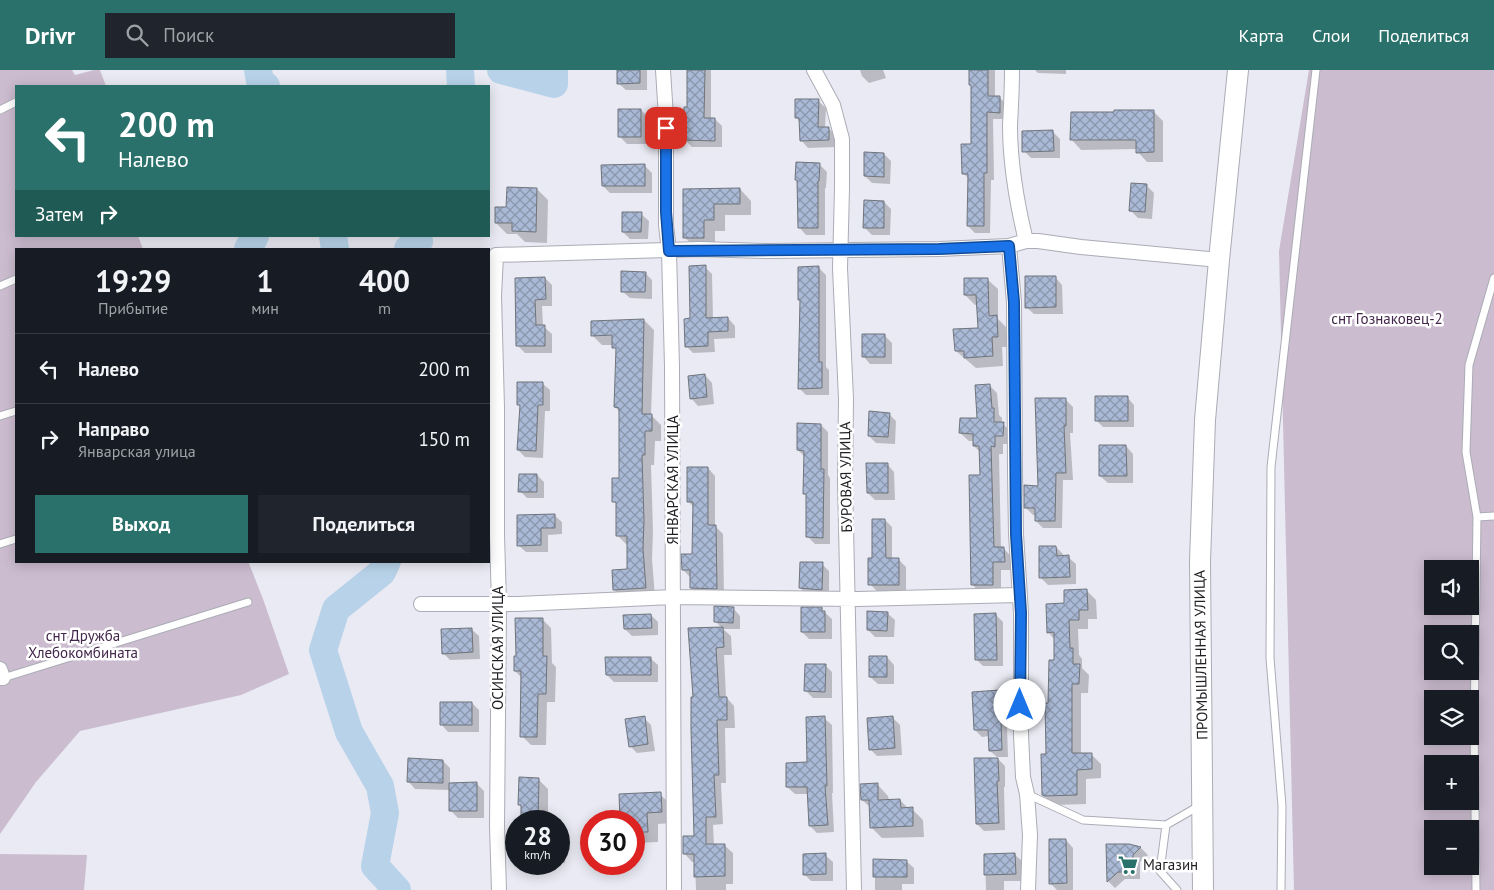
<!DOCTYPE html>
<html lang="ru">
<head>
<meta charset="utf-8">
<style>
  body { margin:0; font-family:"PT Sans",sans-serif; background:#20242c; color:#f1f3f6; height:100vh; display:flex; flex-direction:column; font-size:19px; white-space:nowrap }
  * { box-sizing:border-box; margin:0 }
  p { font-size:16px; color:#9ea1a6 }
  .icon { flex:none; width:28px; height:28px; fill:none; stroke:currentColor; stroke-width:2; stroke-linecap:round; stroke-linejoin:round }
  .map { position:relative; flex:1; overflow:hidden }
  .details { position:absolute; left:15px; top:178px; width:475px; height:315px; display:flex; flex-direction:column; background:#171b24; border-radius:0px; box-shadow:0 2px 12px #0003 }
  .details>* { flex:none }
  .hud { position:absolute; left:15px; top:15px; width:475px; height:152px; border-radius:0px; box-shadow:0 2px 12px #0003; background:#29716a; color:#fff; overflow:hidden }
  .controls { position:absolute; left:1424px; top:490px; display:grid; gap:10px }
  .controls a { display:grid; place-items:center; width:55px; height:55px; border-radius:0px; background:#171b24; box-shadow:0 2px 12px #0003; font-size:25px }
  .speed { position:absolute; left:505px; top:740px; display:flex; gap:10px; font-size:25px; font-weight:700; text-align:center }
  .speed>* { display:grid; place-content:center; width:65px; height:65px; border-radius:50%; background:#171b24; box-shadow:0 2px 12px #0003; line-height:1 }
  .speed small { font-size:12px; font-weight:400 }
  .speed .limit { border:8px solid #d22; background:#fff; color:#111 }
  .pin { position:absolute; display:grid; place-items:center; width:42px; height:42px; color:#fff; margin:-21px; border-radius:10px; box-shadow:0 2px 8px #0006 }
  .me { position:absolute; width:55px; margin:-28px; rotate:0deg; stroke-linejoin:round; filter:drop-shadow(0 0 4px #0008) }
  .turn { display:flex; align-items:center; gap:18px; height:105px; padding:0 20px; font-size:22px }
  .turn .icon { width:65px; height:65px; stroke-width:2.5 }
  .turn b { display:block; font-size:35px; line-height:42px }
  .then { display:flex; align-items:center; height:48px; padding:0 20px; background:#0003; gap:10px; font-size:19px }
  .eta { display:flex; justify-content:space-evenly; align-items:center; height:85px; text-align:center }
  .eta b { font-size:30px; font-weight:800; line-height:35px }
  .button { display:flex; gap:10px; margin-top:auto; padding:10px 20px }
  .button a { flex:1; height:58px; border-radius:0px; background:#29716a; color:#fff; font-size:20px; font-weight:800; line-height:58px; text-align:center }
  .button a+a { background:#20242c; color:#f1f3f6 }
  ul { padding:0; list-style:none }
  li { display:flex; align-items:center; gap:15px; height:70px; padding:0 20px; border-top:1px solid #363941 }
  li div { flex:1 }
  li b { display:block; font-size:19px }
  li em { font-style:normal }
  header { display:flex; align-items:center; gap:30px; box-sizing:border-box; height:70px; padding:0 25px; background:#29716a; color:#fff }
  header strong { font-size:24px }
  nav { display:flex; gap:28px; margin-inline-start:auto; font-size:18px }
  .search { width:350px; height:45px; background:#20242c; display:flex; align-items:center; gap:12px; box-sizing:border-box; padding:0 18px; border-radius:0px; color:#9ea1a6; font-size:19px }
  .map>svg:first-child { display:block }
  .garden { fill:#cbbccf; fill-rule:evenodd }
  .shadow { fill:#0003 }
  .lines { fill:none; stroke-linecap:round; stroke-linejoin:round }
  .river { stroke:#b8d3e9; stroke-width:28 }
  .building { fill:url(#building-cross-hatch); stroke:#70747c }
  .service-casing { stroke:#abacb5; stroke-width:9 }
  .minor-casing { stroke:#abacb5; stroke-width:16 }
  .secondary-casing { stroke:#abacb5; stroke-width:22 }
  .service { stroke:#fff; stroke-width:7 }
  .minor { stroke:#fff; stroke-width:14 }
  .secondary { stroke:#fff; stroke-width:20 }
  .route-casing { stroke:#114b97; stroke-width:12 }
  .route { stroke:#1a73e8; stroke-width:9 }
  .labels { text-anchor:middle; stroke-width:5; stroke-linejoin:round; paint-order:stroke }
  .park-label { font-size:15px; fill:#43264b; stroke:#fff }
  .street-label { font-size:15px; fill:#1f1f23; stroke:#fff }
  .poi-label { font-size:15px; fill:#1f1f23; stroke:#fff; text-anchor:start }
</style>
</head>
<body>
<header>
<strong>Drivr</strong>
<div class="search"><svg class="icon" aria-label="search" viewBox="0 0 24 24"><circle cx="10" cy="10" r="6"/><path d="M15 15l6 6"/></svg>Поиск</div>
<nav><a>Карта</a><a>Слои</a><a>Поделиться</a></nav>
</header>
<div class="map">
<svg width="1494" height="820" viewBox="0 0 1494 820">
  <defs>
    <pattern id="building-cross-hatch" width="8" height="8" patternUnits="userSpaceOnUse" patternTransform="scale(1.25)"><rect width="8" height="8" fill="#aab9d5"/><path d="M0 0l8 8M0 8l8-8" fill="none" stroke="#8a96ac"/></pattern>
  </defs>
  <rect width="100%" height="100%" fill="#e9eaf3"/>
  <path class="garden" d="M0,0H72L75,5L94,0H100L106,16H16V166H138L143,179H16V491H248L263,529L289,604L241,625L80,661L36,712L0,764Z
    M1309,0H1494V820H1294L1279,181ZM1432,499H1470V536H1432ZM1432,564H1470V601H1432ZM1432,629H1470V666H1432ZM1432,694H1470V731H1432ZM1432,759H1470V796H1432Z
    M0,784L87,785L84,820H0Z"/>
  <path class="shadow" d="M618,0H647V20H626L618,13Z
    M689,0H711V49H715L722,56V77H692L684,69L688,39Z
    M860,0H883L886,8L869,13L862,6Z
    M970,0H995V27H999L1007,35V49H993L994,110H991L990,163H975L968,156L969,109L963,103L972,75V17L970,15Z
    M1035,0H1066V4L1038,3Z
    M818,31L826,38L825,58H828L836,65V77L808,78L801,70L800,52L796,47Z
    M641,40L648,47V74H627L619,66Z
    M1153,41L1163,51V92H1147L1138,82V79L1081,80L1072,70L1115,43Z
    M1053,62L1060,69V88H1031L1024,81Z
    M884,84L891,91L890,114L872,113L865,106Z
    M644,95L652,103V123H610L603,116Z
    M820,95L827,102L826,118H825V165H806L799,157V112L796,110Z
    M1146,115L1154,123L1152,149L1138,148L1131,141Z
    M537,119L548,130L547,173L525,172L517,164H507L496,153L507,138Z
    M740,119L751,131V145H725V161H715V179L696,178L684,167V120Z
    M884,132L891,139L890,165H872L865,158Z
    M641,144L649,151L648,169H630L623,162Z
    M705,197L712,204L713,249L728,248L735,256V268L714,269L715,282L693,283L686,276L691,250Z
    M819,198L826,205V297L829,300V325H806L799,318L801,232L800,230Z
    M645,203L652,210V229L630,228L622,221Z
    M1055,207L1062,215L1063,244H1034L1026,237Z
    M545,208L552,215V236H542L543,256L552,264V283H525L518,276L516,209Z
    M987,209L998,219V249L1006,257L1008,277H1002L1003,296L976,298L956,281L979,259L977,235H975L965,225Z
    M644,250L654,260L651,345L661,355V371H655L654,395H651L653,461L652,489L655,527L624,529L614,520L628,500L627,475L617,465V435L614,431L620,409V342L615,337L617,281L614,277V275H602L592,265Z
    M885,266L892,273V294H870L863,286Z
    M705,305L712,313L714,334L698,336L691,328Z
    M542,313L550,320V341H545L543,388L525,387L518,380L521,337L518,334Z
    M989,315L997,323L999,345L1002,348V353L1011,362V374H1003V384H999L1001,479H1004L1012,487V500H1001V523H980L972,514L981,406L980,382L974,376V371H969L960,363L979,349Z
    M1127,327L1134,335V357H1103L1096,350Z
    M1066,330L1073,337V363H1070L1073,410H1063L1062,458H1043L1036,451V445H1033L1026,438L1039,417Z
    M889,344L896,351L895,374L876,373L869,366Z
    M821,355L828,362V405L830,408V474H815L808,467V427L804,423L805,387L798,380Z
    M1126,376L1133,384V413H1108L1100,406Z
    M887,394L894,402L895,430H875L868,423Z
    M708,398L715,406V456L723,464L724,525H699L691,518L690,507L683,500L693,485L694,437L689,432Z
    M537,405L544,412V428H527L520,421Z
    M554,445L562,452V464L548,465V482H526L518,475Z
    M885,450L892,457V490H899L906,497V521H877L870,514L873,490Z
    M1056,477L1063,484V487H1068L1076,494V514L1048,515L1041,508Z
    M822,494L829,501V527L808,525L800,518Z
    M1086,520L1096,530L1097,549H1088V559H1078L1079,585L1082,589V598L1089,605L1088,623H1081V684H1091L1101,694V708L1086,709V734L1054,735L1043,725L1049,635L1055,591V570L1048,562L1065,535Z
    M733,538L740,546V559H723L731,566L732,585H724L726,627L734,636L735,658H725L726,713H721L723,754L713,755L714,775H724L733,783V814H726V820H696L695,792H692L684,783L696,767L694,628L722,558L715,551Z
    M821,539L832,549V569H809L802,562Z
    M887,543L895,550L894,567H875L868,560Z
    M995,544L1003,552V596H983L976,589Z
    M651,545L658,552V565L632,566L625,559Z
    M542,549L551,558L552,593L556,597L555,632H547L546,675H531L522,666V608L515,601Z
    M471,559L479,566L480,589L450,590L443,583Z
    M887,587L894,595V614H878L870,607Z
    M650,588L658,595V612H614L607,605Z
    M825,595L832,602V628H813L806,621Z
    M999,622L1006,628L1008,687H997L990,681L989,666L982,667L975,660Z
    M472,633L479,640V662H448L441,654Z
    M644,648L651,655L655,681L637,683L630,676Z
    M824,648L832,655L833,723H832L834,762L817,763L810,756L808,724H795L787,717L808,693Z
    M893,648L900,655L902,685L877,686L870,679Z
    M998,689L1005,696V717H1004L1005,760L984,761L977,754Z
    M443,691L450,698V714H477L484,721V748H458L451,741L450,720L415,719L408,711Z
    M538,709L548,719V747H555L565,757V793H559V751H523L522,738L520,735Z
    M877,714L888,726L889,730H900L909,739H912L923,750L924,767L882,768L871,757V738L862,730Z
    M660,724L671,735L672,753L658,754V772L634,773V751H621V725Z
    M1066,770L1073,778V820H1057L1050,813Z
    M1129,775L1141,778L1148,785L1140,792V809H1125L1115,818L1108,811V776Z
    M1014,784L1022,791V811H1004V820H986L985,785Z
    M825,785L833,792V811H811L804,804Z
    M875,791H906L914,798V814H902V820H875Z"/>
  <g class="lines">
    <path class="river" d="M258,0L260,11L266,16
      M460,0L461,16
      M501,0L554,14V0
      M333,166L335,179
      M248,179L255,166
      M408,179L419,171L418,166
      M387,491L382,502L336,539L323,580L349,662L380,716L385,743L375,796L397,820"/>
  </g>
  <path class="building" d="M617,0H640V13L617,14Z
    M687,0H705L704,48H715V71L683,70L684,37H687Z
    M969,0H988V26H1000V43L987,42V103H984V156H967L968,104H962L961,74H971V15H969Z
    M795,29H819L818,57H829V70L800,71L799,48H795Z
    M618,39H641V67H618Z
    M1114,40H1154V82L1136,83V70H1070L1071,42H1114Z
    M1053,60L1054,81L1022,82V61Z
    M864,82L884,83V107L864,106Z
    M796,92L820,93L819,111H818V158H798L797,110H795Z
    M645,94V116H602L601,95Z
    M1131,113L1147,114L1145,142L1129,141Z
    M507,117L537,118L536,162L512,161V153H495V137H506Z
    M740,118V134H714V150H704V168H683V119Z
    M864,130L884,131V158H863Z
    M622,142H642L641,162H622Z
    M706,195V248L728,247V261L708,262V276L685,277L684,249L690,248L689,196Z
    M819,196V292H822V318L798,319L800,230H798V197Z
    M621,201L646,202L645,222H621Z
    M1025,206H1056V237L1025,238Z
    M545,207L546,229L535,230L536,255H545V276H516L515,208Z
    M964,208H988L989,246L997,245L998,267H992L993,286L964,288V281H955L953,259L978,258L976,225H964Z
    M644,249L642,344H652V361H645V385H642L644,450L643,479L646,518L613,520L612,500L627,499V466H616V432H612V408H619V338L614,337L616,278H612V265L591,266V251Z
    M862,264H885V287H862Z
    M705,304L707,327L690,329L688,306Z
    M517,312H543V335H538L536,381L517,380L520,335H517Z
    M990,314L992,338H994V352H1004L1003,366H995V377L991,376L994,477H1004L1005,492H993V515H971L969,405H980L979,376H973V364L959,363L960,348H977L975,315Z
    M1095,326H1128V351H1095Z
    M1035,328H1066V356H1064L1066,403H1056L1055,451H1035V438H1024V415L1038,416Z
    M869,341L890,343L888,367L868,366Z
    M797,353L821,354V399H824L823,468L806,467V424H803L804,381L797,380Z
    M1099,375H1126L1127,406H1099Z
    M866,393H888V423H867Z
    M687,397H708V455H716L717,519L690,518V500H682L681,484H692L693,432H687Z
    M519,404H537V422H518Z
    M555,444V458H541V475L517,476V445Z
    M872,449H885L886,488H899V515H868V488H872Z
    M1039,476H1056L1057,486L1069,485L1070,507L1039,508Z
    M800,492H823L822,520L799,518Z
    M1087,519L1088,540H1079V550H1069L1070,578H1073V594H1080L1079,614H1072V683H1092V699L1077,700V725L1044,726L1042,725L1041,684H1046L1045,633H1048L1049,590H1054V562L1047,563L1046,534L1064,533V520Z
    M714,536L734,537L733,553L714,552Z
    M801,537H822V541H825V562H801Z
    M867,541L888,542L887,561L867,560Z
    M996,543L997,590H975L974,544Z
    M651,544L652,558L624,559L623,545Z
    M515,548H543V586H547L546,624H538L537,667H520L521,601H514V586H516Z
    M723,557L724,577L716,578L719,627H727V650H717L719,705H714L716,747H706V774H725V806L694,807V784H683V766H694L691,659V627H693L688,558Z
    M472,558L473,582L442,584L441,559Z
    M869,586H887V607H869Z
    M605,587H651V605H606Z
    M805,594H826L825,622L804,621Z
    M1000,620L1002,680L989,681L988,660H974L972,622Z
    M440,632H472V655H440Z
    M645,646L648,674L629,677L625,649Z
    M825,646L827,716H825L828,755L809,756L807,717H786V693L807,692L806,647Z
    M893,646L895,678L869,680L867,648Z
    M408,688L443,690V713L407,712Z
    M974,688H998L999,711H997L999,753L976,754Z
    M519,707L539,708L538,751H521V735H518Z
    M477,712V741H449V713Z
    M878,713V730L900,729L901,738L913,737V756L870,758L869,730H861L860,714Z
    M661,722L662,742L647,743L648,762H634V751H620L619,724Z
    M1049,769H1066L1067,813L1049,814Z
    M1106,774H1129L1141,777L1133,785V802H1118L1107,812Z
    M826,783V804L803,805V784Z
    M1015,783L1016,804L984,805V784Z
    M873,789L907,790V807H873Z"/>
  <g class="lines">
    <defs>
      <path id="service" d="M0,40L16,32
        M0,216L16,209
        M0,346L16,341
        M1477,447L1494,446
        M0,474L16,469
        M3,608L248,532
        M1027,724L1083,750L1166,755
        M1177,820L1160,801L1166,755L1199,736
        M1281,820L1282,736L1270,588L1271,397L1316,0
        M1476,820L1474,658L1477,447L1466,382L1469,295L1494,208"/>
      <path id="minor" d="M663,0L666,47V155L669,181L672,296L674,820
        M814,0L833,35L842,69V118L840,198L846,329L845,411L854,820
        M1012,0C1012,18 1011,37 1010,55C1010,93 1017,134 1026,171
        M1009,176L1014,232L1015,401L1016,464L1021,543V665L1023,707L1027,724L1030,765L1028,820
        M421,534H518L673,527L858,529L1020,525
        M0,599L3,608H0
        M499,820L497,756L499,534L497,465V338L494,226L496,185L700,179L767,181L939,179L1009,176L1026,171H1038L1081,177L1219,190"/>
      <path id="secondary" d="M1203,820L1200,491L1205,350L1219,190L1238,0"/>
    </defs>
    <use href="#service" class="service-casing"/>
    <use href="#minor" class="minor-casing"/>
    <use href="#secondary" class="secondary-casing"/>
    <use href="#service" class="service"/>
    <use href="#minor" class="minor"/>
    <use href="#secondary" class="secondary"/>
  </g>
  <g class="lines">
    <defs>
      <path id="route" d="M666,58V142L669,181L939,179L1009,176L1014,232L1016,464L1021,543L1020,635"/>
    </defs>
    <use href="#route" class="route-casing"/>
    <use href="#route" class="route"/>
  </g>
  <defs>
    <symbol id="supermarket-bare" viewBox="-9 -9 18 18"><path d="M-6-5.5h2.5l.6 2H6L4.5 2H-2.5L-4.4-4H-6ZM-1.5 3.2a1.3 1.3 0 1 0 .1 0ZM3 3.2a1.3 1.3 0 1 0 .1 0Z" fill="#29716a" stroke="#fff" stroke-width="2.5" paint-order="stroke"/></symbol>
  </defs>
  <g fill-rule="evenodd">
    <use href="#supermarket-bare" x="1114" y="781" width="28" height="28"/>
  </g>
  <g class="labels">
    <g class="park-label">
      <text x="1387" y="254">снт Гознаковец-2</text>
      <text x="83" y="571">снт Дружба<tspan x="83" dy="17">Хлебокомбината</tspan></text>
    </g>
    <g class="street-label">
      <text transform="translate(846 407) rotate(-91)" y="5">БУРОВАЯ УЛИЦА</text>
      <text transform="translate(673 410) rotate(-90)" y="5">ЯНВАРСКАЯ УЛИЦА</text>
      <text transform="translate(498 578) rotate(-90)" y="5">ОСИНСКАЯ УЛИЦА</text>
      <text transform="translate(1201 585) rotate(-91)" y="5">ПРОМЫШЛЕННАЯ УЛИЦА</text>
    </g>
    <g class="poi-label">
      <text x="1143" y="800">Магазин</text>
    </g>
  </g>
</svg>
<div class="controls">
<a><svg class="icon" aria-label="sound" viewBox="0 0 24 24"><path d="M4 9h4l5-4v14l-5-4H4zM17 9q2 3 0 6"/></svg></a>
<a><svg class="icon" aria-label="search" viewBox="0 0 24 24"><circle cx="10" cy="10" r="6"/><path d="M15 15l6 6"/></svg></a>
<a><svg class="icon" aria-label="layers" viewBox="0 0 24 24"><path d="M12 4l9 5-9 5-9-5zM3 14l9 5 9-5"/></svg></a>
<a>+</a>
<a>−</a>
</div>
<div class="speed"><div>28<small>km/h</small></div><div class="limit">30</div></div>
<div class="pin" style="left:666px;top:58px;background:#d93025"><svg class="icon" aria-label="arrive" viewBox="0 0 24 24"><path d="M6 21V4h12l-3 4 3 4H6"/></svg></div>
<svg class="me" style="left:1020px;top:635px" viewBox="-20 -20 40 40"><circle r="19" fill="#fff"/><path d="M0-13L10 11 0 6-10 11z" fill="#1a73e8"/></svg>
<div class="hud">
<div class="turn"><svg class="icon" aria-label="left" viewBox="0 0 24 24"><path d="M17 20v-9H6M10 6l-5 5 5 5"/></svg><div><b>200 m</b>Налево</div></div>
<div class="then">Затем<svg class="icon" aria-label="right" viewBox="0 0 24 24"><path d="M7 20v-9h11M14 6l5 5-5 5"/></svg></div>
</div>
<section class="details">
<div class="eta">
<div><b>19:29</b><p>Прибытие</p></div>
<div><b>1</b><p>мин</p></div>
<div><b>400</b><p>m</p></div>
</div>
<ul>
<li><svg class="icon" aria-label="left" viewBox="0 0 24 24"><path d="M17 20v-9H6M10 6l-5 5 5 5"/></svg><div><b>Налево</b></div><em>200 m</em></li>
<li><svg class="icon" aria-label="right" viewBox="0 0 24 24"><path d="M7 20v-9h11M14 6l5 5-5 5"/></svg><div><b>Направо</b><p>Январская улица</p></div><em>150 m</em></li>
</ul>
<div class="button"><a>Выход</a><a>Поделиться</a></div>
</section>
</div>
</body>
</html>
